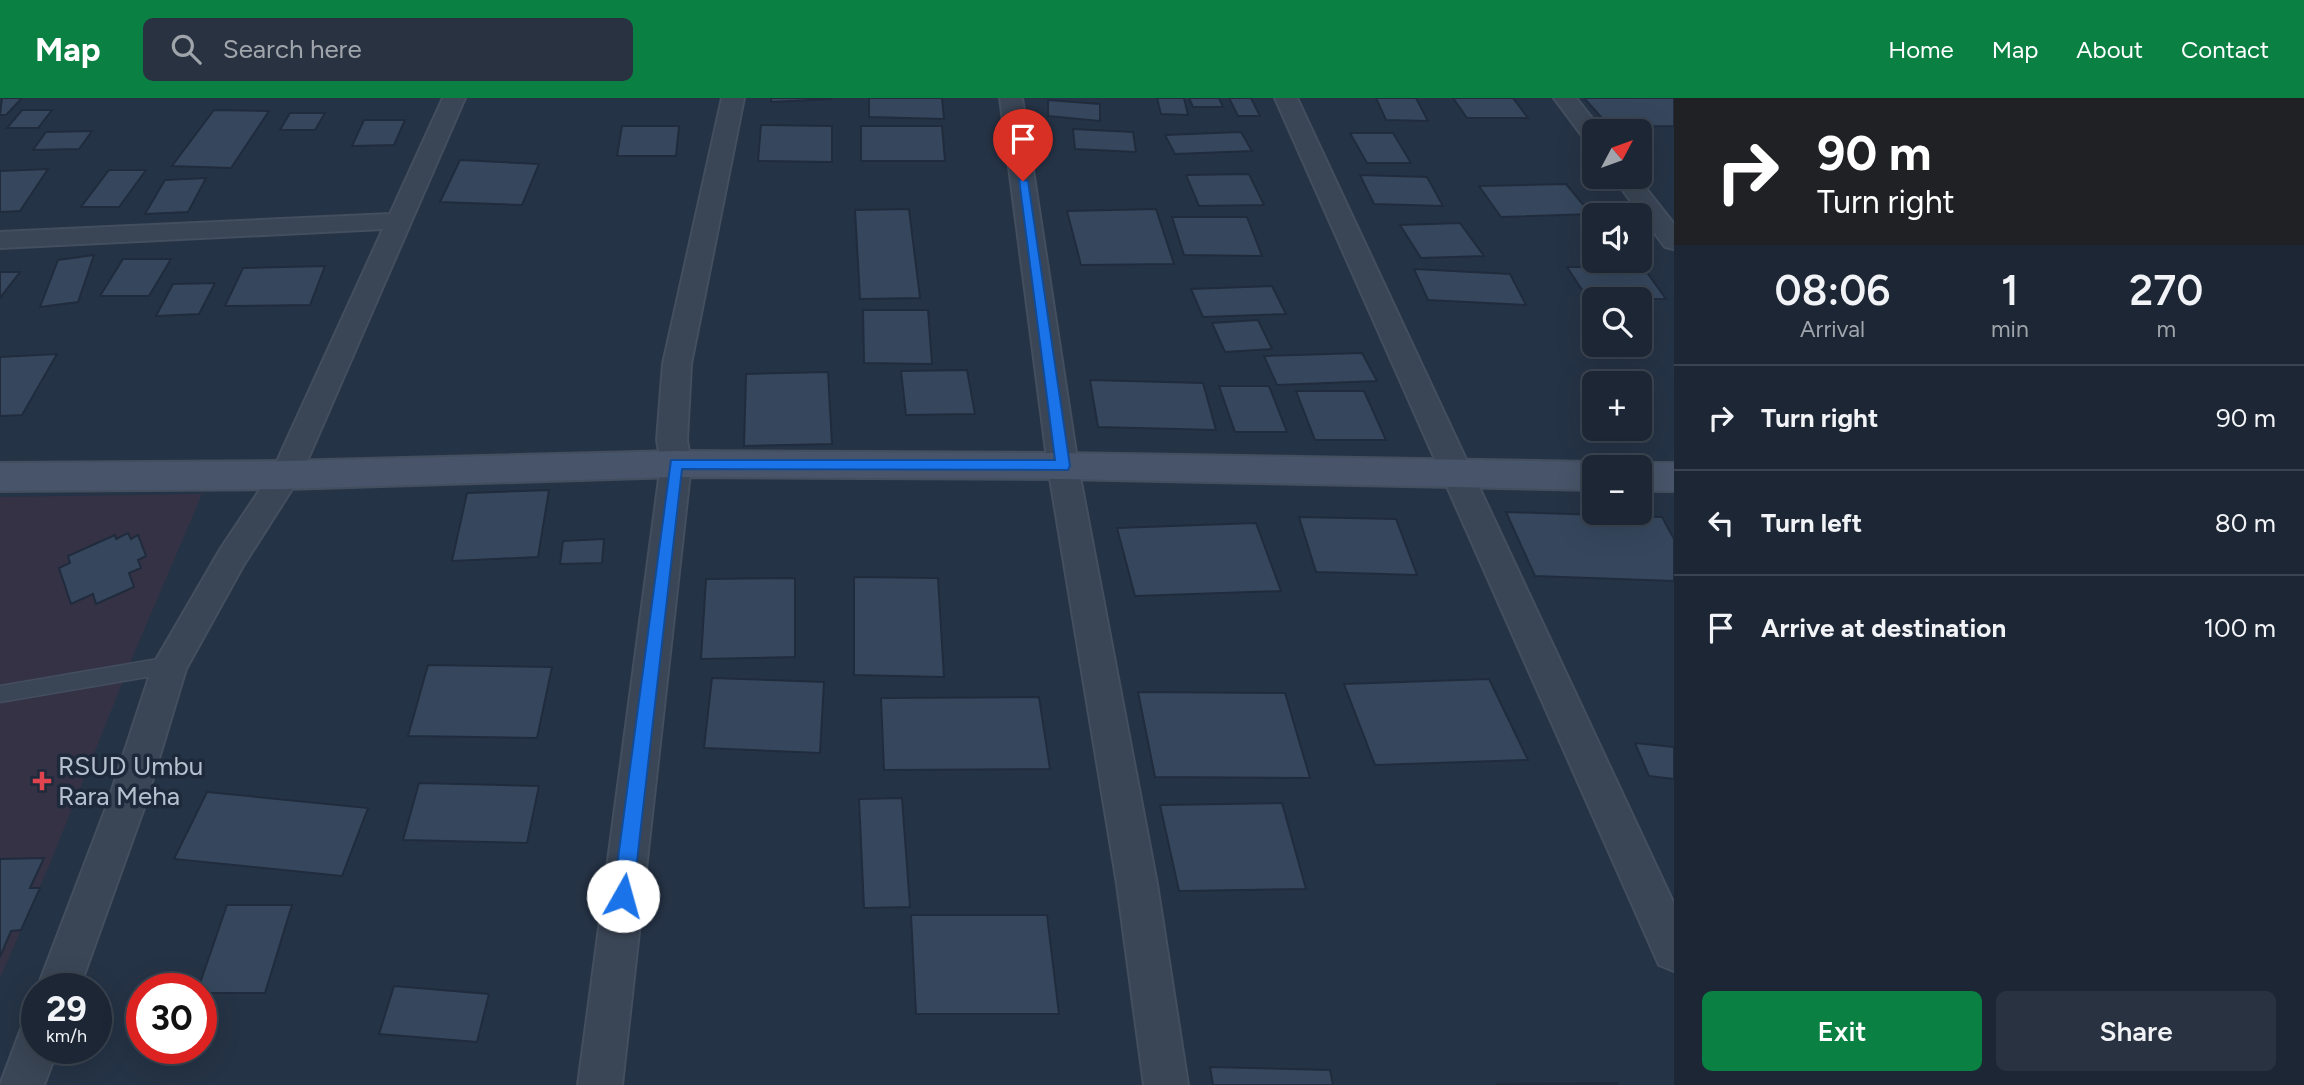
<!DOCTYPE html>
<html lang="en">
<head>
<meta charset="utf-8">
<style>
  body { margin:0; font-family:Figtree,sans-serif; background:#293240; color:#f1f3f6; height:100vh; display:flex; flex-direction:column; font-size:26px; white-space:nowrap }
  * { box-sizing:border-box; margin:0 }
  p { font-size:23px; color:#a0a5ac }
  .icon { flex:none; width:38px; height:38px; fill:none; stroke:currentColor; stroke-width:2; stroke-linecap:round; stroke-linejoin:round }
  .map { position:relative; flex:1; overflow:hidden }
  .sheet { display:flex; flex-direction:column; background:#1c2634; width:630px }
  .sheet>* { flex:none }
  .top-card { background:#202124; color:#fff; overflow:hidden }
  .needle { width:46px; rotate:49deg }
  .buttons { position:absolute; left:1582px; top:21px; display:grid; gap:14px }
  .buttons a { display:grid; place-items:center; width:70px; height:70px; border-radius:10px; background:#1c2634; box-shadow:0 7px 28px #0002,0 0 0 2px #3a434f; font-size:35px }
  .speed { position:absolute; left:21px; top:875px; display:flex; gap:14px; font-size:35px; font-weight:700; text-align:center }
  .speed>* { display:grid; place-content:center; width:91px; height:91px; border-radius:50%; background:#1c2634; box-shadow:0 7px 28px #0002,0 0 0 2px #3a434f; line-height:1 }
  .speed small { font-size:18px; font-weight:400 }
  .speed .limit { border:10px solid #d22; background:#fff; color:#111 }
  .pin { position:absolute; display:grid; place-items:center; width:60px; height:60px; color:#fff; margin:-72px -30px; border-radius:50% 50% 50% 0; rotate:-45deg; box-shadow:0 0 7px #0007 }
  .pin .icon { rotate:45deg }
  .me { position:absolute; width:77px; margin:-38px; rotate:7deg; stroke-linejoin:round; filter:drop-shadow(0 0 5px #0008) }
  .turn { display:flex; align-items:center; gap:24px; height:147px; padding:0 28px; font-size:32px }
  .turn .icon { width:91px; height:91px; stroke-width:2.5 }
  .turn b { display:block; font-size:49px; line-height:60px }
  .eta { display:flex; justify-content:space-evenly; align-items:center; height:119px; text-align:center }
  .eta b { font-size:42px; font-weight:600; line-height:49px }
  .action { display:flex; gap:14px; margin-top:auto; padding:14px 28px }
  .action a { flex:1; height:80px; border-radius:10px; background:#0b8043; color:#fff; font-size:28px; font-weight:600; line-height:80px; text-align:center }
  .action a+a { background:#293240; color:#f1f3f6 }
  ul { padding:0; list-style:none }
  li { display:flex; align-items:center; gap:21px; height:105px; padding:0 28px; border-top:2px solid #3a434f }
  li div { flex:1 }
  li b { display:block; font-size:26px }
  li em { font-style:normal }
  header { display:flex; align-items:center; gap:42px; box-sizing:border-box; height:98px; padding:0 35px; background:#0b8043; color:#fff }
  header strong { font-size:33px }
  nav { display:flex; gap:38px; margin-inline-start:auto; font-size:24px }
  .search { width:490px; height:63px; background:#293240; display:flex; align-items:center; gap:18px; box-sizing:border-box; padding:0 24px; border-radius:10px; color:#a0a5ac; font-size:26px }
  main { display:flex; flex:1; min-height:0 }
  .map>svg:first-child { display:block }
  .medical { fill:#353245 }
  .building { fill:#36475d; stroke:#202c3d; stroke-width:2 }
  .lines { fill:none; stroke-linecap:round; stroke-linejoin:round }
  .lane-casing { stroke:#434e5e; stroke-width:3 }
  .street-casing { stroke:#434e5e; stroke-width:4 }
  .secondary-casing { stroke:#434e5e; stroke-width:4 }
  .lane { fill:#3a4555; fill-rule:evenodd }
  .street { fill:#3a4555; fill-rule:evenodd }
  .secondary { fill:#475469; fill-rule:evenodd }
  .route { fill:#1a73e8; stroke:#114b97; stroke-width:2 }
  .health-dot { fill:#e0444e; stroke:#1e2a3b; stroke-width:2.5 }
  .labels { text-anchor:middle; stroke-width:7; stroke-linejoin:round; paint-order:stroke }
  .poi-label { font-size:26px; fill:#b7c0ce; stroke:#1e2a3b; text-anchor:start }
</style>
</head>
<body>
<header>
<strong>Map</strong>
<div class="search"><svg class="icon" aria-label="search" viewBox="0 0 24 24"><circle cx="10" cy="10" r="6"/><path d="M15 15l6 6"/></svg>Search here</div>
<nav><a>Home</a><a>Map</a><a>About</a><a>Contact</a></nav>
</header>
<main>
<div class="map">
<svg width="1674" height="987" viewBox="0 0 1674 987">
  <rect width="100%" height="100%" fill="#253346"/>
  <path class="medical" d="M202,396L135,553L51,763L0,880V399Z"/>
  <path class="building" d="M2,0H22L6,17H0Z
    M771,0H831V1L771,4Z
    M869,0H942L944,21L869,19Z
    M1157,0H1184L1188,17L1161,16Z
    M1189,0H1219L1223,9H1193Z
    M1229,0H1251L1260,18H1238Z
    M1376,0H1416L1428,23L1386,22Z
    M1453,0H1513L1528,20H1467Z
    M1584,0H1674V28L1610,29Z
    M1048,2L1100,6V23L1048,18Z
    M22,12H52L38,30H7Z
    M214,12L269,13L231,70L172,68Z
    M290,15H325L315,32H280Z
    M364,22H405L394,47L352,48Z
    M761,27L832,28V64L758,63Z
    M622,28H679L676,58H617Z
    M861,28H942L945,63H861Z
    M1073,31L1133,34L1136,54L1075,51Z
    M92,33L79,51L33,52L46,34Z
    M1241,34L1252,53L1175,56L1165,37Z
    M1350,35H1393L1411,65H1367Z
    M460,62L539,66L522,107L440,104Z
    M48,71L20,113L0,114V73Z
    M109,72H146L119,109H81Z
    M1249,76L1264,107L1199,108L1186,77Z
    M1360,77L1427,79L1443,108L1374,106Z
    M206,80L188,114L145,116L165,82Z
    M1566,86L1591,116L1501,119L1479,88Z
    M909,111L920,200L860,201L855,112Z
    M1156,111L1174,166L1081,167L1067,113Z
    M1172,119H1247L1262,158L1184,157Z
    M1460,125L1484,158L1421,160L1400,127Z
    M94,157L78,204L40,209L58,162Z
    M123,161H171L149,198H100Z
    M325,168L310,207L225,208L243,170Z
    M1567,169H1643L1666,201H1588Z
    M1414,171L1510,176L1526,207L1428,202Z
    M0,174H20L0,200Z
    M215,185L199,216L156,218L173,186Z
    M1272,188L1286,216L1203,219L1191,191Z
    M863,212H928L932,266L864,265Z
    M1258,222L1272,251L1225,254L1212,225Z
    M1362,255L1377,283L1277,287L1264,258Z
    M57,256L22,317L0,318V259Z
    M967,272L975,316L906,317L901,273Z
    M828,274L832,346L744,348L746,276Z
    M1090,282L1203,285L1216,332L1098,329Z
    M1219,288H1269L1287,334H1235Z
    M1296,293H1364L1386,342H1315Z
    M549,392L538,459L452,463L467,395Z
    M1506,414L1662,419L1674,441V483L1535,478Z
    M1299,419L1396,421L1417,477L1316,474Z
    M1256,425L1281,493L1135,498L1117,430Z
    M128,435L131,441L138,437L146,458L138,462L141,470L129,475L134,489L96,506L93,496L71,506L59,470L70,465L68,458L115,437L116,441Z
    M604,441L602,465L560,466L563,443Z
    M854,479L938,480L944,579L854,577Z
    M795,480V559L701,561L706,481Z
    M428,567L552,569L537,640L408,638Z
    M712,580L824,584L820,655L704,650Z
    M1489,581L1528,662L1375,667L1344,586Z
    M1138,594L1285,595L1310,680L1155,679Z
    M1039,599L1050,671L884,672L881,600Z
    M1635,645L1674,649V681L1649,678Z
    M419,685L539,688L527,745L403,742Z
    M207,694L368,710L342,778L174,761Z
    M902,700L910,809L864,810L859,701Z
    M1282,705L1306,791L1179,793L1160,707Z
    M44,760L30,790H40L21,832L11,833L0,859V761Z
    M227,807H292L265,895H201V891H198Z
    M911,817H1047L1059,916H916Z
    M394,888L489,896L477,944L379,936Z
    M1210,969L1330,972L1333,987H1213Z
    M1618,985V987L1496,986Z"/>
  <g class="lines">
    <defs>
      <path id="lane" d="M170,559L177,561L179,567L177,573L170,575L0,604V588Z"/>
      <path id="street" d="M443,0H465L301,377L243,468L186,571L144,710L79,891H37L106,710L153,567L221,450L273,372L383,131L0,150V134L390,116Z
        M722,0H744L691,266L687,342L691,366L622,987H578L661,366L657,342L663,266Z
        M1000,0H1022L1078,368L1157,786L1188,987H1144L1117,786L1048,368Z
        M1275,0H1297L1674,806V873L1659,867Z
        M1554,0H1576L1602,33H1594V45L1586,43Z
        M1613,79H1637L1674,126V151L1665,149Z
        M37,925V950H58L44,987H0L21,931Z"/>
      <path id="secondary" d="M676,353L1063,355L1594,364L1607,369H1594V392L1063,381L676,379L286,391L0,393V365L286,363Z
        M1640,365H1674V393H1640V369H1628Z"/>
    </defs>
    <use href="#lane" class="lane-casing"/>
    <use href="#street" class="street-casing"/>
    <use href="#secondary" class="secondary-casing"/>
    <use href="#lane" class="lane"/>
    <use href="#street" class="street"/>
    <use href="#secondary" class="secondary"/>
  </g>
  <path class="route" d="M1019,81L1028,83L1070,368L1068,372L682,371L633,798L630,805L623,808L616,805L613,798L671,362H1055Z"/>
  <path class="health-dot" d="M38.5 672.5h7v7h7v7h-7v7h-7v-7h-7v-7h7z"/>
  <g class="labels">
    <g class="poi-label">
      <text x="58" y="677">RSUD Umbu<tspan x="58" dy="30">Rara Meha</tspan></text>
    </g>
  </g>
</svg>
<div class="buttons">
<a><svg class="needle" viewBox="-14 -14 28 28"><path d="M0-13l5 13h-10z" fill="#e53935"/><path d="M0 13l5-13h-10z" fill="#a0a5ac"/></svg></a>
<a><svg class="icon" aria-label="sound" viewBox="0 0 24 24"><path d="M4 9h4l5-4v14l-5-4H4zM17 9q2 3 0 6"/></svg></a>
<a><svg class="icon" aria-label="search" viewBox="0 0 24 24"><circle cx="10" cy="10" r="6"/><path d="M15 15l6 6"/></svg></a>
<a>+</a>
<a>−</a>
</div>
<div class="speed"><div>29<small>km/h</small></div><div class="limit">30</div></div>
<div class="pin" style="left:1023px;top:83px;background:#d93025"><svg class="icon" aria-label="arrive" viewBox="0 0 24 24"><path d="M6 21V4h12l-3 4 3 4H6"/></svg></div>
<svg class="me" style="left:623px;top:798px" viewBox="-20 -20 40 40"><circle r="19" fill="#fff"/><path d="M0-13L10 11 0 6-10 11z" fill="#1a73e8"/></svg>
</div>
<section class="sheet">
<div class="top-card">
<div class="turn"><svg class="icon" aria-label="right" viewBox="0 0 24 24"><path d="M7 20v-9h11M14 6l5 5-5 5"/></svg><div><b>90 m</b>Turn right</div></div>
</div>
<div class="eta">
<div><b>08:06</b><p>Arrival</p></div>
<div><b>1</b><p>min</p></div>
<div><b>270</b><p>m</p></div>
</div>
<ul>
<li><svg class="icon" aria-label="right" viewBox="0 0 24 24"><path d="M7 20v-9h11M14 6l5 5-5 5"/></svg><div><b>Turn right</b></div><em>90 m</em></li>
<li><svg class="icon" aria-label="left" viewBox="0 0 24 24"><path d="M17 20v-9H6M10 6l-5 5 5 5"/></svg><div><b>Turn left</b></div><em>80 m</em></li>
<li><svg class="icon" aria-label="arrive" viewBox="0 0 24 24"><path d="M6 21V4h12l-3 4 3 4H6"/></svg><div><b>Arrive at destination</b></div><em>100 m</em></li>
</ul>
<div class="action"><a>Exit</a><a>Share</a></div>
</section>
</main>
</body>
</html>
